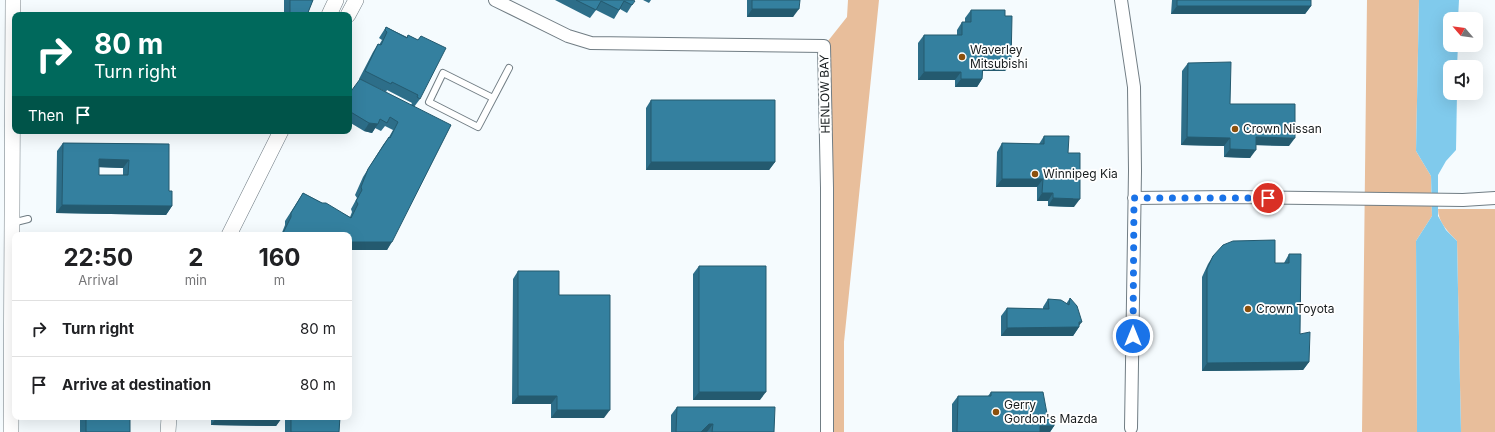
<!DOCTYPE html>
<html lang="en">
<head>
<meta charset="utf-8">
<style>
  body { margin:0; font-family:Inter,sans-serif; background:#f2f2f2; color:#202124; height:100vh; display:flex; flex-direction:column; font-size:15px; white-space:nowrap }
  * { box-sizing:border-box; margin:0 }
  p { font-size:13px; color:#757577 }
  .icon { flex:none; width:22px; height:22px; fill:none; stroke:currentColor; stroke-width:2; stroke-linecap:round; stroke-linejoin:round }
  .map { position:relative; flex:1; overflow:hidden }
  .side { position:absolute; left:12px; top:232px; width:340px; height:188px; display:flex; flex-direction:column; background:#fff; border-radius:8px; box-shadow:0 4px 16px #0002 }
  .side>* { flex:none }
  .banner { position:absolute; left:12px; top:12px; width:340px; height:122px; border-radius:8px; box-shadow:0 4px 16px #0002; background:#00695c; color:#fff; overflow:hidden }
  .needle { width:26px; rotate:298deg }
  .tools { position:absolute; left:1443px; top:12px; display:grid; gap:8px }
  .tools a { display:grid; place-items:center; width:40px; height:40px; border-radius:8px; background:#fff; box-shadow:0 4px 16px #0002; font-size:20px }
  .pin { position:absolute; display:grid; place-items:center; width:34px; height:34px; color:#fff; margin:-17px; border:2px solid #fff; border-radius:50%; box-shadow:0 1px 4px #0007 }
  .me { position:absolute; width:44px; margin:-22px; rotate:0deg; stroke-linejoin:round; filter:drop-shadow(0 0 3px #0008) }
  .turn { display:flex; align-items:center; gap:14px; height:84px; padding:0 16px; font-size:18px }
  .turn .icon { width:52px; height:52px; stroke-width:2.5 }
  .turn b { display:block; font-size:28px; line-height:34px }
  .then { display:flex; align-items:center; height:38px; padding:0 16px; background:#0003; gap:8px; font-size:15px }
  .eta { display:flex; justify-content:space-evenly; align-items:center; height:68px; text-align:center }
  .eta b { font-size:24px; font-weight:700; line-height:28px }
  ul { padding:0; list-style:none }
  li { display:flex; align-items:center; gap:12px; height:56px; padding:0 16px; border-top:1px solid #e0e0e0 }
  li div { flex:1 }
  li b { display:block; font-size:15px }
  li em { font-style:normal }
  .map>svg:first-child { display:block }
  .green { fill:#e8be9b }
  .water { fill:#80caec }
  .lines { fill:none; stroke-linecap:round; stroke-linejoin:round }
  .service-casing { stroke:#717d84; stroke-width:8 }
  .minor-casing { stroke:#717d84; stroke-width:14 }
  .tertiary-casing { stroke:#717d84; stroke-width:16 }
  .service { stroke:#fff; stroke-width:6 }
  .minor { stroke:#fff; stroke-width:12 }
  .tertiary { stroke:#fff; stroke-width:15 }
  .wall { fill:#2d6e89; fill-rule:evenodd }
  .shaded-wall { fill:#245a6f }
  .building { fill:#34809f; stroke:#245a6f; fill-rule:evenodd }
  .route { stroke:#1a73e8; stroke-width:7; stroke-dasharray:0 12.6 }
  .poi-dot { fill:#8b500d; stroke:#fff; stroke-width:1.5 }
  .labels { text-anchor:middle; stroke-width:3.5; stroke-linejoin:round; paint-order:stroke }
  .poi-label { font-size:12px; fill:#171c1e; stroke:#fff; text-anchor:start }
  .street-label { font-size:12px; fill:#171c1e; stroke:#fff }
</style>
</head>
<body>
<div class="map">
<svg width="1495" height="432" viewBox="0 0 1495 432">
  <rect width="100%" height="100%" fill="#f5fbfe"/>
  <path class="green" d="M848,0H879L844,342V432H827L824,46L847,17Z
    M1367,0H1419L1416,151L1431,176L1432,216L1416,241L1417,432H1362Z
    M1438,209H1495V432H1461L1457,241C1448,232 1438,222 1438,209Z"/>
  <path class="water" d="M1419,0H1459L1458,19H1450V45H1458L1457,67H1450V93H1457L1456,150L1446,161L1438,175V216L1446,230L1457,241L1461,432H1417L1416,241L1432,216L1431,176L1416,151Z"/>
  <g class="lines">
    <defs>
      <path id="service" d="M493,98L443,73L429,102L478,127L509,68
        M12,223L28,219"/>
      <path id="minor" d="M495,0L568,36L591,43L824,46L827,188V432
        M1121,0L1134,87L1135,171L1131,428
        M1134,198L1230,197L1463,200L1495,198"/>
      <path id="tertiary" d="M329,15L336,0
        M348,15L356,0
        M229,235L281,131
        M11,432L13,0
        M168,432L169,417"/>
    </defs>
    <use href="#service" class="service-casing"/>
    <use href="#minor" class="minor-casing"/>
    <use href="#tertiary" class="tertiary-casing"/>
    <use href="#service" class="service"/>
    <use href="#minor" class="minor"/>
    <use href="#tertiary" class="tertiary"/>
  </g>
  <path class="wall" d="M284,0H313L307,15H284Z
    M555,0H633L632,5L627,13L620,9L614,19L596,10L590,18Z
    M643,0H651L649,3Z
    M747,0H800L793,17H747Z
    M1172,0H1311V6L1305,14H1171Z
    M971,10L1005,16L1011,63L1005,71H983L982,79L977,87H955V80H918V43L924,35H957V30L962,22H965V18Z
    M386,27L407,37L408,35L418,40L421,36L420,99L414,107L411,105L412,103L387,90L386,92L359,79L373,52L378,44L379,45L382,40L379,38Z
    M1188,63L1230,104L1289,146L1256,145L1250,158L1224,157V146L1181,145L1182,71Z
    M349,94L451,125L387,250L349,235H281L285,225V221L303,193L350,217L352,212L351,209L357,198L355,195L363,177L383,145L389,137L393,130L385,126L381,131L375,128L372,133L364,131L349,122Z
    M651,100L775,162L769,170H646V108Z
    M1044,136L1068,153L1074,207L1048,206V201H1037V187H996L997,152L1002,143L1039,144Z
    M63,143L169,144V191L172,206L166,215L56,213L57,151ZM99,167L123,168V175H99Z
    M1289,254L1300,334L1309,362L1303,370L1202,371V277L1208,264L1213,256L1275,263H1284Z
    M699,266L760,400H693V274Z
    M518,271L559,295L604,418H551V404H512L513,279Z
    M1070,298L1079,326V327L1073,336H1001V316L1007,308L1043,309V307L1048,299L1066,304Z
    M991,392L1048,419L1054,426L1050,432H952V404L958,396H988Z
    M677,407L774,432H671V415Z
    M80,417H130V432H80Z
    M211,417H282L276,426L211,425Z
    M285,417H340L339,432H285Z"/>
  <path class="shaded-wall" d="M1177,6H1311L1305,14H1171Z
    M752,9H799L793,17H747Z
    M983,63H1011L1005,71H977Z
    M924,72H961L955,80H918Z
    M961,79H982L977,87H955Z
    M369,123L378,124L372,133L364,131Z
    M1187,137L1230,138L1224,146L1181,145Z
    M1256,137L1295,138L1289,146L1251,145Z
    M1230,149L1256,150L1250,158L1224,157Z
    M99,159L129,160L123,168L93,167Z
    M651,162H775L769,170H646Z
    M1002,179H1043L1037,187H996Z
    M1042,193H1053L1048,201H1037Z
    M1053,198L1080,199L1074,207L1048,206Z
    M62,205L172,206L166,215L56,213Z
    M349,242H392L387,250H349Z
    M1082,322L1078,327H1079L1073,336H1001L1007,328Z
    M1309,362L1303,370L1202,371L1207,363Z
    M699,392H766L760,400H693Z
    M518,396H557L551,404H512Z
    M557,410H610L604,418H551Z
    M217,417L282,418L276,426L211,425Z
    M709,424H713L707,432H701Z
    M1040,426H1054L1050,432H957Z"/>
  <path class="building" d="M290,0H313L307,15H290Z
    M576,0H633L635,1L632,5L624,1L619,10L601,1L596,10Z
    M752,0H800L799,9H752Z
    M1177,0H1311V6H1177Z
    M971,10H1005V16H1012L1011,63H983L982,79H961V72H924V35H962V22H971Z
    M386,27L407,38L408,35L418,40L421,36L446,48L420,99L417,97L418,95L392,82L391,84L365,71L378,44L381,45L387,32L385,30Z
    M1231,62L1230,104H1295V138L1256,137V150L1230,149V138L1187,137L1188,63Z
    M360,79L451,125L392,242H349V235H337L333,233L332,235H317L313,233L312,235H288L283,233L291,217V213L303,193L322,203H326L351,218L358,204L356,201L362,190L361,187L368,169L389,137L390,138L398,122L390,117L387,123L380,119L378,124L369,123L349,111V94Z
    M651,100H775V162H651Z
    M1044,136H1069L1068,153H1080V199L1053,198V193H1042L1043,179H1002V143L1044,144Z
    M63,143L169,144V191H172V206L62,205ZM99,159L129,160L128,175H99Z
    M1275,240V263H1289V254H1301L1300,334L1310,332L1309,362L1207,363V269L1213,256L1223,245L1233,241Z
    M699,266H766V392H699Z
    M518,271H559V295H610V410H557V396H518Z
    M1070,298L1077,306L1082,322H1079V327L1007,328V308L1049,309L1048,299L1061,300L1069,305Z
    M991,392H1043L1048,419H1054V426H1040V432H957L958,396H991Z
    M677,407H775L774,432H712L713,424H709L701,432H676Z
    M86,417H130V432H86Z
    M217,417H282V418Z
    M291,417H340L339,432H291Z"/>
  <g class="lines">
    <path class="route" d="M1133,336L1134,198H1268"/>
  </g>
  <g class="poi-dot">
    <circle cx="962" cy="57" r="4"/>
    <circle cx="1235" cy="129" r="4"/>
    <circle cx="1035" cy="174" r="4"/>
    <circle cx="1248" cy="309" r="4"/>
    <circle cx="996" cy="412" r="4"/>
  </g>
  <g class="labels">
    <g class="poi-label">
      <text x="970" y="54">Waverley<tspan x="970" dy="14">Mitsubishi</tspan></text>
      <text x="1243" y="133">Crown Nissan</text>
      <text x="1043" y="178">Winnipeg Kia</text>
      <text x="1256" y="313">Crown Toyota</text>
      <text x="1004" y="409">Gerry<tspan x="1004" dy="14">Gordon's Mazda</tspan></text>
    </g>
    <g class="street-label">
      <text transform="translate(825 94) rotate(-91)" y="4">HENLOW BAY</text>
    </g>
  </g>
</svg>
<div class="tools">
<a><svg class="needle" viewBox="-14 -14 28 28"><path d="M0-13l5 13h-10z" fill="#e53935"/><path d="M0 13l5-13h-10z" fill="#757577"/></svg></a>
<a><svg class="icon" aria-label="sound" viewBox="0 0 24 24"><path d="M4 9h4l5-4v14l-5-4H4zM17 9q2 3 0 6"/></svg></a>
</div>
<div class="pin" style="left:1268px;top:198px;background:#d93025"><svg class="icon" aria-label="arrive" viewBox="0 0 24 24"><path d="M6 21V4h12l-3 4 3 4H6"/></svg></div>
<svg class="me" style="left:1133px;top:336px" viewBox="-20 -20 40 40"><circle r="17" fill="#1a73e8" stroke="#fff" stroke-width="3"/><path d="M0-11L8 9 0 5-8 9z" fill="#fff"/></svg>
<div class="banner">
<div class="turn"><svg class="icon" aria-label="right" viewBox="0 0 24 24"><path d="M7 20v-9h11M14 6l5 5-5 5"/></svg><div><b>80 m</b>Turn right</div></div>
<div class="then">Then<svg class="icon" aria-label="arrive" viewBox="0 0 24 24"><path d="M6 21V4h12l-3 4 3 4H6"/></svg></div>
</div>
<section class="side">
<div class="eta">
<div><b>22:50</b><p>Arrival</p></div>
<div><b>2</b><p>min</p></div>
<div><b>160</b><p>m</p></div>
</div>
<ul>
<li><svg class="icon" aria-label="right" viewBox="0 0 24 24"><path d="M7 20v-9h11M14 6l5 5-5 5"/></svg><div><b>Turn right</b></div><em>80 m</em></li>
<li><svg class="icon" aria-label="arrive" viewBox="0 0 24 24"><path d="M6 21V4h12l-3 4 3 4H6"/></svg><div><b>Arrive at destination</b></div><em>80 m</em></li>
</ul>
</section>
</div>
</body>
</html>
